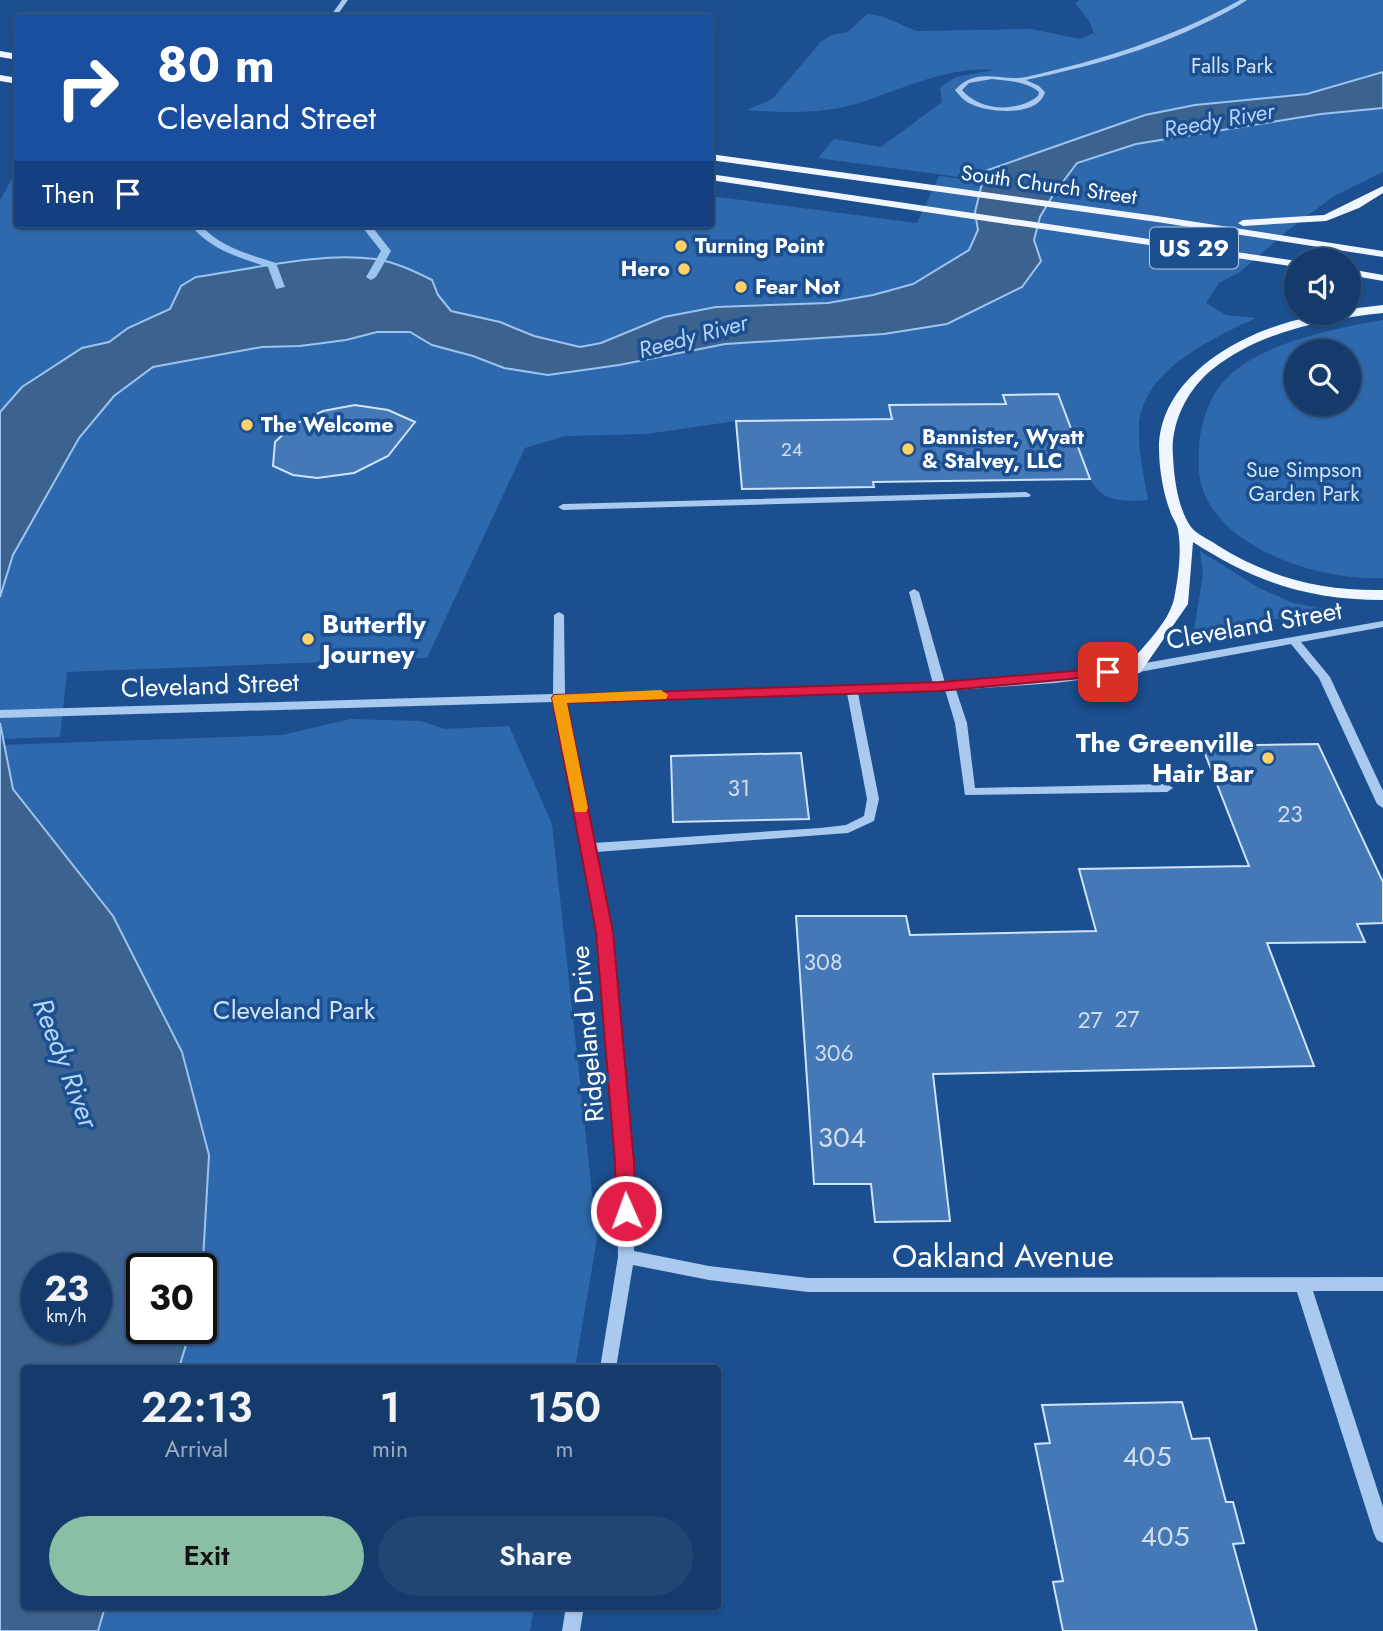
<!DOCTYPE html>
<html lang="en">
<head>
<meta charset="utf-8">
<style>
  body { margin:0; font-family:Jost,sans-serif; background:#214673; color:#f1f3f6; height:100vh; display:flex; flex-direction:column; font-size:26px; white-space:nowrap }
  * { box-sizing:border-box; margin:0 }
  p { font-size:23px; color:#9dadc1 }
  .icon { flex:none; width:38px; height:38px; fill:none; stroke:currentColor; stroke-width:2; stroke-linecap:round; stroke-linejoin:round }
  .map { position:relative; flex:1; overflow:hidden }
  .panel { position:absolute; left:21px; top:1365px; width:700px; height:245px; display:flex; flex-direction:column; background:#143b6b; border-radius:7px; box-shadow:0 2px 5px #0004,0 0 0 2px #33557e }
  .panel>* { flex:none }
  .hud { position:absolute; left:14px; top:14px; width:700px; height:214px; border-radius:7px; box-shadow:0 2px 5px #0004,0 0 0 2px #33557e; background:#1a4fa0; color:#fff; overflow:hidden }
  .buttons { position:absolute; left:1284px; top:248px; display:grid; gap:14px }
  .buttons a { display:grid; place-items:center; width:77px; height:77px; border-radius:50%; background:#143b6b; box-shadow:0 2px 5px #0004,0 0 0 2px #33557e; font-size:35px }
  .speed { position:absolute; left:21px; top:1253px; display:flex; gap:14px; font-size:35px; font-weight:700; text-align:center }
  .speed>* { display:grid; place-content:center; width:91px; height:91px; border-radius:50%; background:#143b6b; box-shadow:0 2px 5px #0004,0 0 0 2px #33557e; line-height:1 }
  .speed small { font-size:18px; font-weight:400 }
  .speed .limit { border:4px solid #111; border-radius:10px; background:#fff; color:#111 }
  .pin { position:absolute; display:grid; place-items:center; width:60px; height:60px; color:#fff; margin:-30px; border-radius:14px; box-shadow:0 4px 10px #0006 }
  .me { position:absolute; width:77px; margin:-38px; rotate:358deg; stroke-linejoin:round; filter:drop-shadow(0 0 5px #0008) }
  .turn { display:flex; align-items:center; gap:24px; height:147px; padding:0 28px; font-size:32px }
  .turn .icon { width:91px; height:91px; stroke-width:2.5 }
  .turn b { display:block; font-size:49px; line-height:60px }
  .then { display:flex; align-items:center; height:66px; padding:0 28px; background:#0003; gap:14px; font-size:26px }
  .eta { display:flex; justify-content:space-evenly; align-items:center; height:119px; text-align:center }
  .eta b { font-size:42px; font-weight:600; line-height:49px }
  .primary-button { display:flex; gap:14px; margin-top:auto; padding:14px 28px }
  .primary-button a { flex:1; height:80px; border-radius:42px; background:#8abfa5; color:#111; font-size:28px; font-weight:600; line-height:80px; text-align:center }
  .primary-button a+a { background:#214673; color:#f1f3f6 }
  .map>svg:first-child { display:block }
  .green { fill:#2e69ad; fill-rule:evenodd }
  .water { fill:#3c6290; stroke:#9cc4f0; stroke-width:2; fill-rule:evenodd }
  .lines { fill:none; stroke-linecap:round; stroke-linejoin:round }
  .stream { fill:#9cc4f0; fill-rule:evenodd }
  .building { fill:#4478b7; stroke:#cfe3fa; stroke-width:2 }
  .minor { fill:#a9c9ee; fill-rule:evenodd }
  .major { fill:#f0f6ff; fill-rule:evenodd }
  .route { fill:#e11d48; stroke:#92132f; stroke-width:2 }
  .slow { fill:#f59e0b }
  .poi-dot { fill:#ffd166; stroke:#1b4f8f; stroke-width:2.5 }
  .labels { text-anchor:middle; stroke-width:7; stroke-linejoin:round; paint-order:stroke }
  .far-number-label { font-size:19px; fill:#d0dded }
  .far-park-label { font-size:21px; fill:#cfe3fa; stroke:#1b4f8f }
  .far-street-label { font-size:21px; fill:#fff; stroke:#1b4f8f }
  .far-poi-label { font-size:21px; font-weight:bold; fill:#fff; stroke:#1b4f8f; text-anchor:start }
  .far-water-label { font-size:23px; font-style:italic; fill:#b5d3f5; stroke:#1b4f8f }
  .number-label { font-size:23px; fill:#d0dded }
  .shield { fill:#1b4f8f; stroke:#bbcadd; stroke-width:2 }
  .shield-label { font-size:24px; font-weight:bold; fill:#fff }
  .poi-label { font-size:26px; font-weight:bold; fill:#fff; stroke:#1b4f8f; text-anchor:start }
  .street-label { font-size:26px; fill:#fff; stroke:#1b4f8f }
  .park-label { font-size:26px; fill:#cfe3fa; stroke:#1b4f8f }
  .water-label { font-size:28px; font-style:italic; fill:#b5d3f5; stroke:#1b4f8f }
  .near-number-label { font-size:28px; fill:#d0dded }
  .near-street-label { font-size:32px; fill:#fff; stroke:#1b4f8f }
</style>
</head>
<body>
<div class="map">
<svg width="1383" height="1631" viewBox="0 0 1383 1631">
  <rect width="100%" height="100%" fill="#1b4f8f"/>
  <path class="green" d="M1080,0H1383V172L1334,196L1287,231L1240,272L1219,283L1206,303L1226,315L1256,318C1213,338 1142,370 1139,426C1138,450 1144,477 1148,500C1134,501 1116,502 1104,495C1083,482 1067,418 1057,394L1004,395L1006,404L889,405L892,419L736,421L646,434L565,436L525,448L427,658L67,672L60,737L0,739V200L17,170L18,224H710L711,196L917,223L939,176L1056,190L818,158L834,139L881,147L942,102L940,87L956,77L994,70C947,66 903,89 859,103C825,114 782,113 747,110L772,99L820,43L831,35L848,32L867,14C887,15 899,25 917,31L1031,29L1080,39L1094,33L1089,21L1075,3Z
    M1383,320V578C1322,581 1219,550 1201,484C1198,473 1199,459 1199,447C1200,426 1208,400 1222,383C1254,344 1336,328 1383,320ZM1297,352H1349V404H1297Z
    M1200,551L1259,588L1293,603L1327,609L1193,636L1203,575Z
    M351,719L421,721L444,729L509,726L552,824L597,1239L575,1368H24V1606L534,1607L530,1631H0V745L282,735ZM37,1269H96V1328H37ZM142,1269H201V1328H142Z"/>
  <path class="water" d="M1383,72V108L1321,114L1136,144L1077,163L1053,195L1040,217L1034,240L1041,261L1022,287L947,324L884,334L725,344L619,365L548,375L504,368L473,356L432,345L410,332H377L346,340L300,346L262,347L153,367L114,396L79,438L13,555L0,597V412L22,387L82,348L109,342L128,328L170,309L181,286L196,277C254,269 317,252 375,259C395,262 414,271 432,280L438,295L451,311L500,322L534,336L580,347L601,343L664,317L716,307L828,303L873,295L913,284L969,250L978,230L975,212L985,171L1145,115L1195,105L1307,94Z
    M0,723L13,789L113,916L182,1052L209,1155L201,1295V1269H142V1328H191L179,1368H24V1606L105,1607L98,1631H0ZM37,1269H96V1328H37Z"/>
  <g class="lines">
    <path class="stream" d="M190,224H200C219,247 248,254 276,263L285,287L276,289L268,267C238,257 210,250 190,224Z
      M360,224H370L391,251L376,277L371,280L366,277L381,251Z"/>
  </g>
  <path class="building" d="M1058,394L1090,479L873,482L874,487L742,489L736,421L892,419L889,405L1006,404L1003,395Z
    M355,405L388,410L415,422L388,456L354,473L317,478L293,475L273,466L275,442L293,425L323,411Z
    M1318,744L1383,882V923L1357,924L1365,942L1267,943L1314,1066L933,1074L950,1221L875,1222L871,1184H814L796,916H906L910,935L1096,931L1079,869L1249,866L1202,746Z
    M801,753L809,819L673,822L671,756Z
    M1182,1402L1192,1439L1209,1438L1226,1502H1233L1244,1543L1233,1544L1257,1631H1063L1053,1582L1063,1581L1035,1444L1050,1443L1042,1405Z"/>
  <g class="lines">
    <path class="minor" d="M342,0H348L335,18H329Z
      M1240,0H1247C1234,9 1219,16 1205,23C1148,51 1087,67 1026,80L1039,86L1045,92C1039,117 989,113 971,104C964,101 960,96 955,90C977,66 1000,82 1026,77C1101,60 1172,38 1240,0ZM992,79C1008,81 1026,81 1039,92L1038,96C1017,113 979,111 962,90L969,83Z
      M1026,492L1031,495L1029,497L563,510L558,507L563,504Z
      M914,589L919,592L945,683L1055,675L1134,665L1383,621V627L1301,642L1330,677L1383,791V808L1377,804L1319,678L1291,644L1134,673L1055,683L956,690L967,723L975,788L1167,784L1173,788L1167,792L965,795L955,723L945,690L858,693L879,799L874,821L848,833L596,852L612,932L632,1162L634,1251L709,1266L808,1278L1383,1277V1291H1313L1383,1507V1543L1377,1540L1374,1534L1297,1292H808L709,1280L633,1265L616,1368H600L618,1257L616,1162L598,932L554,702L0,718V710L553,694L554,615L559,612L564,615L565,694L933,684L909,592ZM847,693L867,799L864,816L846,825L820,828L594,843L565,701Z
      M566,1606H584L580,1631H562Z"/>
    <path class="major" d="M0,51L18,54V60L0,57Z
      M0,75L18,78V84L0,81Z
      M710,154L1157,216L1383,251V257L1157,222L710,160Z
      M710,174L1297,261V267L710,180Z
      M1383,186V193L1359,208L1326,221L1243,226L1238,223L1243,220L1324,215Z
      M1349,269L1383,275V281L1349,275Z
      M1383,305V313C1325,319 1261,331 1214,368C1188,388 1170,423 1173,456C1174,478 1178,509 1191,527C1196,534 1210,540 1217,545C1269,578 1322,591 1383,590V600C1308,600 1255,582 1193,542L1188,604L1140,673H1128L1126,669C1140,648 1168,625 1174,599C1178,579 1182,551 1178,530C1177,523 1172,518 1170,511C1163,492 1159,468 1159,448C1160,363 1276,313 1349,313V309Z"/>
  </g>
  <path class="route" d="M1108,668L1115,672L1113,675L940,691L567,703L613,932L634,1162L636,1211L633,1217L626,1220L619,1217L616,1211L615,1162L596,932L552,698L554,695L940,682Z"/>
  <path class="slow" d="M661,690L668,695L666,699L567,703L588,808L586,812H575L552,698L554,695Z"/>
  <g class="poi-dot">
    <circle cx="681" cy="246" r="7"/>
    <circle cx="684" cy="269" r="7"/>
    <circle cx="741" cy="287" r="7"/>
    <circle cx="247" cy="425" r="7"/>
    <circle cx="908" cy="449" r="7"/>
    <circle cx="308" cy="639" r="7"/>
    <circle cx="1268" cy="758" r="7"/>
  </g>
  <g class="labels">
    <g class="far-number-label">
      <text x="792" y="456">24</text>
    </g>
    <g class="far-park-label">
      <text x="1232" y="73">Falls Park</text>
      <text x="1304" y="477">Sue Simpson<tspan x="1304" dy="24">Garden Park</tspan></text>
    </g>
    <g class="far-street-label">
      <text transform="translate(1049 185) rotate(8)" y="7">South Church Street</text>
    </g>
    <g class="far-poi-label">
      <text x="695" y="253">Turning Point</text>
      <text x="670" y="276" text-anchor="end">Hero</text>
      <text x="755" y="294">Fear Not</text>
      <text x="261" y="432">The Welcome</text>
      <text x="922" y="444">Bannister, Wyatt<tspan x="922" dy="24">&amp; Stalvey, LLC</tspan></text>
    </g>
    <g class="far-water-label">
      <text transform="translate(1219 120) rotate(-10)" y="8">Reedy River</text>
      <text transform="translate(693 336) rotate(-15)" y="8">Reedy River</text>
    </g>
    <g class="number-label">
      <text x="739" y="796">31</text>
      <text x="1290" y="822">23</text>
      <text x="823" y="970">308</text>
      <text x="1127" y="1027">27</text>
      <text x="1090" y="1028">27</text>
      <text x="834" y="1061">306</text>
    </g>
    <rect class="shield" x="1150" y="227.5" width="88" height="41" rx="5"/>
    <g class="shield-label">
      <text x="1194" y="256">US 29</text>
    </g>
    <g class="poi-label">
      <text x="322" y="633">Butterfly<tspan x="322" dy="30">Journey</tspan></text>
      <text x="1254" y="752" text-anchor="end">The Greenville<tspan x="1254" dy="30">Hair Bar</tspan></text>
    </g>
    <g class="street-label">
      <text transform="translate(1254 625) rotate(-10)" y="9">Cleveland Street</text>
      <text transform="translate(210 685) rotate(-2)" y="9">Cleveland Street</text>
      <text transform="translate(587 1034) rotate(-95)" y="9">Ridgeland Drive</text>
    </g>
    <g class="park-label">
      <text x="294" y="1019">Cleveland Park</text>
    </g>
    <g class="water-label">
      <text transform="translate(66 1063) rotate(69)" y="10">Reedy River</text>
    </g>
    <g class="near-number-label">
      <text x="842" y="1147">304</text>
      <text x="1147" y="1466">405</text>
      <text x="1165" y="1546">405</text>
    </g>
    <g class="near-street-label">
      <text x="1003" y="1267">Oakland Avenue</text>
    </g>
  </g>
</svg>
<div class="buttons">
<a><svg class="icon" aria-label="sound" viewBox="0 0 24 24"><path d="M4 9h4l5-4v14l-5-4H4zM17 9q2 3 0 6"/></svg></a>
<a><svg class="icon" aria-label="search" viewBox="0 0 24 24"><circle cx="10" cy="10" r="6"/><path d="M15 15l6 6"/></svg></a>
</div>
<div class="speed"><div>23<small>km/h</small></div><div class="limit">30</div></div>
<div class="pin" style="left:1108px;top:672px;background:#d93025"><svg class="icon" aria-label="arrive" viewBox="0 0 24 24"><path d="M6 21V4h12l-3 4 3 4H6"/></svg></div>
<svg class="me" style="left:626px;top:1211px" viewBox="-20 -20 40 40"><circle r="17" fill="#e11d48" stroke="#fff" stroke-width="3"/><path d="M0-11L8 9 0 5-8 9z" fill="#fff"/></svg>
<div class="hud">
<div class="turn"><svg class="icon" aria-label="right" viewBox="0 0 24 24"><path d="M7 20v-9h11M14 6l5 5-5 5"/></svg><div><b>80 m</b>Cleveland Street</div></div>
<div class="then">Then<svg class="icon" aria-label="arrive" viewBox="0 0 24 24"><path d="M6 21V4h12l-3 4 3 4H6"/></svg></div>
</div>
<section class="panel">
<div class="eta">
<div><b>22:13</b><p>Arrival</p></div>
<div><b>1</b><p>min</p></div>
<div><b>150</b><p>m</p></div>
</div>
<div class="primary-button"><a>Exit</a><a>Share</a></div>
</section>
</div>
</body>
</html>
